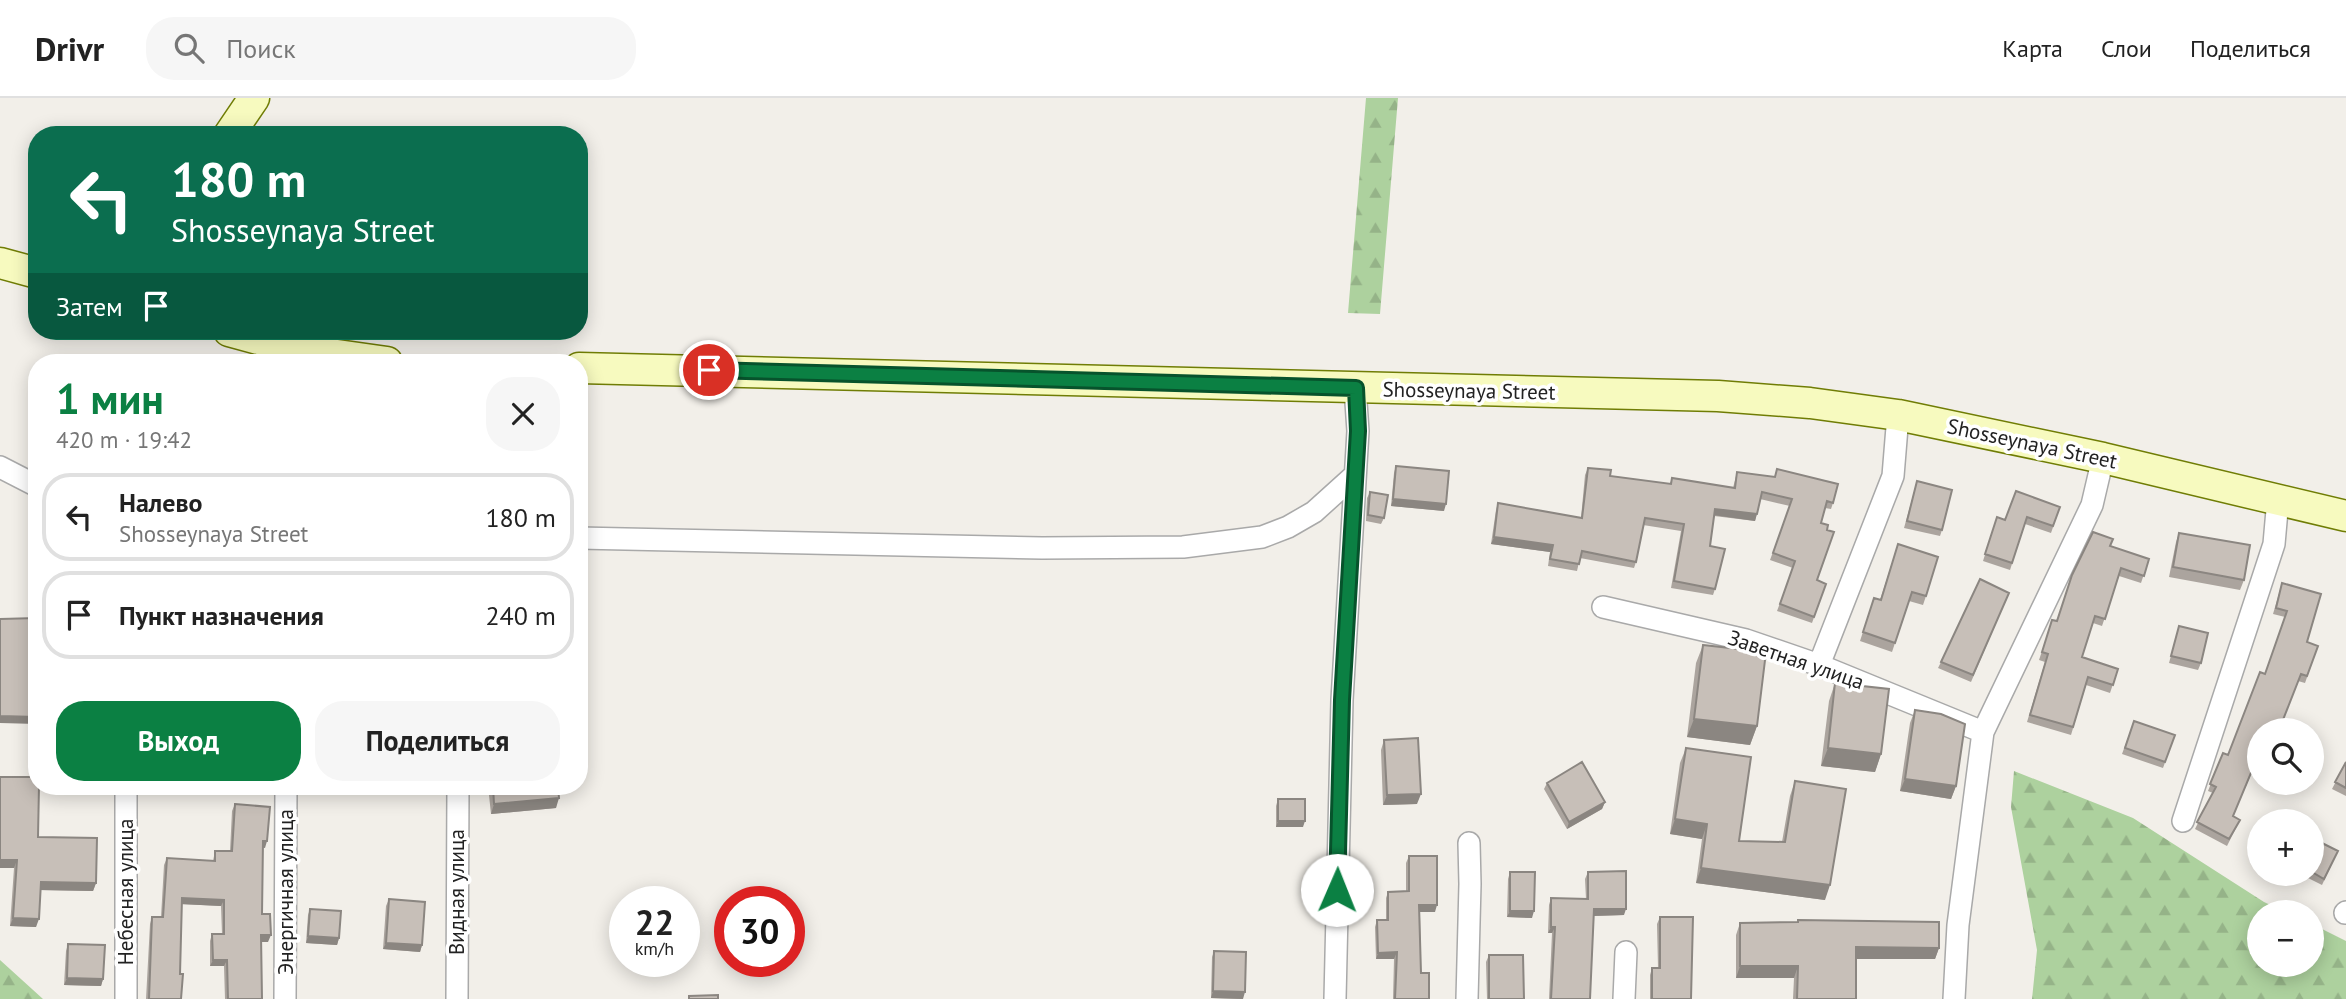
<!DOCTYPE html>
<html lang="ru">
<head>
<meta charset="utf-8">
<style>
  body { margin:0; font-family:"PT Sans",sans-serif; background:#f6f6f6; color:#222; height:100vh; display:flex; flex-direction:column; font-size:26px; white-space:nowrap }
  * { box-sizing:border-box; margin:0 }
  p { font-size:23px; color:#767676 }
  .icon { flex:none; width:38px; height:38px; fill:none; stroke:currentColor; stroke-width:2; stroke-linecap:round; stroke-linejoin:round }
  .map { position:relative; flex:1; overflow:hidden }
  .side { position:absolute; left:28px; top:256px; width:560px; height:441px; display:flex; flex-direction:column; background:#fff; border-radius:28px; box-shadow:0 4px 18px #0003 }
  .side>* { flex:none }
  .hud { position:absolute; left:28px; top:28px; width:560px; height:214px; border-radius:28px; box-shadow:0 4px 18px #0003; background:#0b6e4f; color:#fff; overflow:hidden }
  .controls { position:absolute; left:2247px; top:620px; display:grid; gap:14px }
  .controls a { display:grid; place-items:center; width:77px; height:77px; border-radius:50%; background:#fff; box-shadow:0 4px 18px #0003; font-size:35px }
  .speed { position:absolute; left:609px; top:788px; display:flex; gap:14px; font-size:35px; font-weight:700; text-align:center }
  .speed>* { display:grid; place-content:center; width:91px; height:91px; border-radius:50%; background:#fff; box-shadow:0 4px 18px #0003; line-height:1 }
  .speed small { font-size:18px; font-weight:400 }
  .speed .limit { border:10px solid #d22; background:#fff; color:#111 }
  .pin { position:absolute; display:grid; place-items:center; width:60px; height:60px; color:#fff; margin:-30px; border:4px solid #fff; border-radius:50%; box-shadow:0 2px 7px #0007 }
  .me { position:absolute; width:77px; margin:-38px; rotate:1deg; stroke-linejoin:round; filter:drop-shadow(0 0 5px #0008) }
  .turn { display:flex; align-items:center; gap:24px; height:147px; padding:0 28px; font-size:32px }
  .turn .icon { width:91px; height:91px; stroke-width:2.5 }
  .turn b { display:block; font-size:49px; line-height:60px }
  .then { display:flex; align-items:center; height:66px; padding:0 28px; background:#0003; gap:14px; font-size:26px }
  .round { display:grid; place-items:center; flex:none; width:74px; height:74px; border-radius:28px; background:#f6f6f6 }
  .overview { display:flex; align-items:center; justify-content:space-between; height:119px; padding:0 28px }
  h1 { font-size:42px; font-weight:700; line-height:52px; color:#0b8043 }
  .action { display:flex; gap:14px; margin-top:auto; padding:14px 28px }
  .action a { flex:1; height:80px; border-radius:28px; background:#0b8043; color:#fff; font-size:28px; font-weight:700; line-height:80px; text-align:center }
  .action a+a { background:#f6f6f6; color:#222 }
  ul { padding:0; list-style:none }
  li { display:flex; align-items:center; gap:21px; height:88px; margin:0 14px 10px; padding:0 14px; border:4px solid #e0e0e0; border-radius:28px }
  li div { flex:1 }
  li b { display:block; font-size:26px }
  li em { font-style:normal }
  header { display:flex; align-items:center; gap:42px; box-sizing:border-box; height:98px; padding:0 35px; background:#fff; border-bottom:2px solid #e0e0e0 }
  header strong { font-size:33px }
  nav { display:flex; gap:38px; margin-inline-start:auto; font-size:24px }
  .search { width:490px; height:63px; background:#f6f6f6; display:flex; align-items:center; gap:18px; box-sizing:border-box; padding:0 24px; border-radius:28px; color:#767676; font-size:26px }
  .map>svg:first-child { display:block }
  .forest { fill:url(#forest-firs) }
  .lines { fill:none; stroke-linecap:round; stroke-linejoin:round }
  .street-casing { stroke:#a9a9a9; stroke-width:24 }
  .secondary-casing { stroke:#707d05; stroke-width:33 }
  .street { stroke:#fff; stroke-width:21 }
  .secondary { stroke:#f7fabf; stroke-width:30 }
  .wall { fill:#aba49e }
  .shaded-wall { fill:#8b8681 }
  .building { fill:#c7bfb8; stroke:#8b8681; stroke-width:2 }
  .route-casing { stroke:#07532c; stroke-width:18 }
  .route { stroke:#0b8043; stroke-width:12 }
  .labels { text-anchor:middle; stroke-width:7; stroke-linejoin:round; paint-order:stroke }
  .street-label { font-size:21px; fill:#222; stroke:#fff }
</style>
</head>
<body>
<header>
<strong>Drivr</strong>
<div class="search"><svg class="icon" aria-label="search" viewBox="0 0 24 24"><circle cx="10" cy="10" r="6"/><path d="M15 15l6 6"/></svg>Поиск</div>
<nav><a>Карта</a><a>Слои</a><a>Поделиться</a></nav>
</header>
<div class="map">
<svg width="2346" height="901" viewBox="0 0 2346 901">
  <defs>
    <pattern id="forest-firs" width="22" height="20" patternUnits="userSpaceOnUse" patternTransform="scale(1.75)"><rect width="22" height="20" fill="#add19e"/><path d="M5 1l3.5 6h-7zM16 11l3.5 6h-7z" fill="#95b388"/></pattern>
  </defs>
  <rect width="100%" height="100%" fill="#f2efe9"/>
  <path class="forest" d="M1366,0H1398L1380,216L1348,215Z
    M2014,673L2133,720L2264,804L2285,814H2259V866H2312V826L2346,843V901H2032L2037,852L2011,709Z
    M0,862L43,901H0Z"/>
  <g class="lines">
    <defs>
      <path id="street" d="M0,369L37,388
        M579,440L1042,450L1183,449L1262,439L1288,429L1314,414L1355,377
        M1603,509L1746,542L1819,567L1983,634
        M1819,567L1893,378L1898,317
        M126,688V901
        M2183,723L2274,446L2278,401
        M2345,815L2346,814
        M285,901L286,688
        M457,901L458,688
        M1335,901L1342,602L1358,333L1355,290
        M1467,901L1470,786L1469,745
        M1624,901L1626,854
        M1954,901L1958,827L1983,634L2092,407L2103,360"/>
      <path id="secondary" d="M229,37L254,0
        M0,165L37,175
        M229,233L295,251L387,264
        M579,270L1718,298L1810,305L1898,317L2103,360L2346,418"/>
    </defs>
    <use href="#street" class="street-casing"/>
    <use href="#secondary" class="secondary-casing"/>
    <use href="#street" class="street"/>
    <use href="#secondary" class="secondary"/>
  </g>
  <path class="wall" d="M1396,368L1444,413L1391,408L1394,375Z
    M1588,370L1610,378L1670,386L1672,380L1733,390L1737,374L1775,379L1777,371L1833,405L1831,411L1825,410L1821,425L1817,482L1826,486L1812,525L1777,513L1793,470L1770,462L1790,408L1760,401L1755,423L1714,418L1710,448L1715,491L1713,497L1671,490L1681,433L1643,427L1636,464L1634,470L1580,460L1577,473L1548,468L1550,454L1491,446L1496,412L1498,405L1581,420L1585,377Z
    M1917,383L1942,432L1940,438L1904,430Z
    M1370,394L1384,420L1381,426L1366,423L1367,400Z
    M2060,409L2051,435L2025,426L2010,472L1983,463L1997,419L2005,422Z
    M2179,435L2244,482L2240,492L2169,479L2176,444Z
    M1898,446L1926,498L1923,507L1909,503L1892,554L1860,543L1874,500L1880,502Z
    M2110,448L2149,461L2141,485L2119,478L2102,528L2093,525L2082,559L2118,571L2110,595L2086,587L2071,637L2027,624L2045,564L2039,562L2050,529L2057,523Z
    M2282,485L2307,544L2318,548L2305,585L2298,583L2259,632V666L2256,665L2233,718L2237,728L2227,748L2195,731L2213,695L2208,693L2223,655L2228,657L2265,576L2285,519L2273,516Z
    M2006,502L1971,584L1938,570L1941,564Z
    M2179,528L2201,565L2198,572L2169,565Z
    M1703,547L1757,628L1750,647L1687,639L1696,565Z
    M1835,585L1881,656L1875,674L1821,668L1829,603Z
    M1915,612L1956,688L1951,701L1900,693L1910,625Z
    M2134,623L2175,637L2163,670L2122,656Z
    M1384,642L1417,706L1383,707L1381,652Z
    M1686,650L1739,743L1782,744L1790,698L1795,683L1825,802L1696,785L1702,741L1670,736L1680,665Z
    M2346,664V698L2332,691Z
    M0,679L38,739L96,785L93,793L41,792L36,829L10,828L14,770H0Z
    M1547,685L1605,704L1602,711L1567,731L1544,691Z
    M488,688H558L556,710L491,716Z
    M1278,701L1303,729H1276V708Z
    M235,706L265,750L263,749L262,816L268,844H261L262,901H225L224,868H210V843L212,836H222L221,808L182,806L180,876L181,901H146L150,826L152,819H161L164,767L167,760L213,763L215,753H230L232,713Z
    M2312,740L2338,753L2322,787L2298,775H2312Z
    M1409,758L1435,814H1420L1421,875L1429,901H1393L1394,861H1376L1375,829L1377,822H1386V800L1388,794L1406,793V765Z
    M1510,774L1532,820L1507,819L1508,781Z
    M1588,774L1624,817L1594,818L1590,901H1549L1552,835H1548L1549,807L1551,800L1586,801L1585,781Z
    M389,801L422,847L420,854L383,851L386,808Z
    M310,811L339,840L337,847L306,845L308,817Z
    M1660,819L1691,901H1650V877L1652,870H1658L1657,826Z
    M1798,822L1939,850L1935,861H1856V901H1793L1794,880H1736V837L1740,825L1798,824Z
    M68,846L103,881L101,888L64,887L66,853Z
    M1214,853L1243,901L1211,900L1212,859Z
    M1489,857L1524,901H1487L1486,864Z"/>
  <path class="shaded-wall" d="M1393,401L1446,406L1444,413L1391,408Z
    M1715,411L1757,416L1755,423L1713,417Z
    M1494,439L1553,447L1550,454L1491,446Z
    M0,618L37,619V626L0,625Z
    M1694,621L1757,628L1750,647L1687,639Z
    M1828,650L1881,656L1875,674L1821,668Z
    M1905,681L1956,688L1951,701L1900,693Z
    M319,688H343L342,690H318Z
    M1421,696L1417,706L1383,707L1387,697Z
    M559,700L556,710L491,716L494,706Z
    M1605,704L1602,711L1567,731L1569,724Z
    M1675,721L1707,726L1702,741L1670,736Z
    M1278,723H1305L1303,729H1276Z
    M263,743H267L265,750L260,749Z
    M0,762H17L14,770H0Z
    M1701,770L1830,787L1825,802L1696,785Z
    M41,784L96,785L93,793L38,792Z
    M182,800L224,802L221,808L179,806Z
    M1419,807H1437L1435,814H1417Z
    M1594,811H1626L1624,817L1592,818Z
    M1510,813H1534L1532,820L1507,819Z
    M13,820L39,821L36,829L10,828Z
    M1551,829H1555L1552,835H1548Z
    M261,837H271L268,844H259Z
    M308,838L339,840L337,847L306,845Z
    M386,845L422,847L420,854L383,851Z
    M1856,849L1939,850L1935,861H1852Z
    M1397,854L1394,861H1376L1378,855Z
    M213,862H227L224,868H210Z
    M1740,868H1798L1794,880H1736Z
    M67,880L103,881L101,888L64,887Z
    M1213,893L1245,894L1243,901L1211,900Z"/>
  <path class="building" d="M1396,368L1449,373L1446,406L1393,401Z
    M1588,370L1611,372L1610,378L1671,386L1672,380L1735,390L1737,374L1775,379L1777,371L1838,386L1833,405L1827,403L1821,425L1828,427L1827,432L1834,434L1817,482L1826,486L1814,519L1780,506L1795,463L1773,455L1792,401L1762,394L1757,416L1715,411L1710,448L1725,451L1715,491L1674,483L1684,426L1645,420L1636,464L1582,453L1579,466L1550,461L1553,447L1494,439L1498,405L1582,420Z
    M1917,383L1952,392L1942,432L1907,423Z
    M2016,393L2060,409L2053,428L2027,419L2012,465L1985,456L1997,419L2005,422Z
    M1370,394L1388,397L1384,420L1368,417Z
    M2093,434L2113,441L2110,448L2149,461L2144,478L2121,470L2105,521L2095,518L2082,559L2118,571L2113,587L2088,579L2073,629L2030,617L2048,556L2042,554L2052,522L2057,523L2072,477Z
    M2179,435L2250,447L2244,482L2173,469Z
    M1898,446L1938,459L1926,498L1912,494L1895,545L1863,534L1874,500L1881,502Z
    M1980,481L2009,495L1973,577L1941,564Z
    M2282,485L2321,496L2307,544L2318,548L2307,578L2301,576L2279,632H2259V659L2258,658L2233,718L2240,722L2229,741L2197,724L2216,689L2210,686L2223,655L2228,657L2260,574L2265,576L2287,513L2276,510Z
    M37,520V555H34V584H37V619L0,618V521Z
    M2179,528L2208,535L2201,565L2171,558Z
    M1703,547L1766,554L1757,628L1694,621Z
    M1835,585L1889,591L1881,656L1828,650Z
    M1915,612L1941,616L1965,626L1956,688L1905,681Z
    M2134,623L2175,637L2165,664L2125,650Z
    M1418,640L1421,696L1387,697L1384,642Z
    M1686,650L1751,659L1739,743L1785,744L1795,683L1846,691L1830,787L1701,770L1707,726L1675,721Z
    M1582,664L1605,704L1569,724L1547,685Z
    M2346,664V690L2335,684Z
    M0,679H37V688H39L38,739L97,740L96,785L41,784L39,821L13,820L17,762H0Z
    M493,688H558L559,700L494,706Z
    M1278,701H1305V723H1278Z
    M235,706L270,709L267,743H263L262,816H270L271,837H261L262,901H228L227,862H213L212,836H224V802L182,800L180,876H183L181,901H149L152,819H163L167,760L215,763V753H232Z
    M2312,740L2338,753L2324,781L2312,774Z
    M1409,758H1437V807H1419L1421,875H1429V901H1395L1397,854L1378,855L1377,822H1388V794L1409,793Z
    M1626,773V811H1594L1590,901H1551L1555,829H1551V800L1588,801V774Z
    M1510,774H1535L1534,813H1510Z
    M389,801L425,804L422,847L386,845Z
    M310,811L341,813L339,840L308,838Z
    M1660,819H1693L1691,901H1652V870H1660Z
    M1798,822L1939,824V850L1856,849V901H1797L1798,868H1740V825L1798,824Z
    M68,846L105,847L103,881L67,880Z
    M1214,853L1246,854L1245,894L1213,893Z
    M1489,857H1523L1524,901H1489Z
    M718,897V901H689V898Z"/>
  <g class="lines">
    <defs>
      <path id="route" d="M709,272L1356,290L1358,333L1342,602L1337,792"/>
    </defs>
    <use href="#route" class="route-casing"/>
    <use href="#route" class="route"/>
  </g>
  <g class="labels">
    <g class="street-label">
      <text transform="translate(1469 293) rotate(1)" y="7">Shosseynaya Street</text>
      <text transform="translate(2032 346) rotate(12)" y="7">Shosseynaya Street</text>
      <text transform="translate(1796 562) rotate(19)" y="7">Заветная улица</text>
      <text transform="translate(126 794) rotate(-90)" y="7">Небесная улица</text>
      <text transform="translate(286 794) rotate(-90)" y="7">Энергичная улица</text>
      <text transform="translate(457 794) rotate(-90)" y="7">Видная улица</text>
    </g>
  </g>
</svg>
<div class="controls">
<a><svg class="icon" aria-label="search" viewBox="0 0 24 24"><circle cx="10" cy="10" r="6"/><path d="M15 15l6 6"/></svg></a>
<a>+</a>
<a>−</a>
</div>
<div class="speed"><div>22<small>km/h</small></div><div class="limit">30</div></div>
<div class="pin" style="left:709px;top:272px;background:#d93025"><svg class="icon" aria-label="arrive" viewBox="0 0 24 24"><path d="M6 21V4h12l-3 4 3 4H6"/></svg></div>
<svg class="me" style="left:1337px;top:792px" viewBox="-20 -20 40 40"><circle r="19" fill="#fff"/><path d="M0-13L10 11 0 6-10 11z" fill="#0b8043"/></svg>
<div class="hud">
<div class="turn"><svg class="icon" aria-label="left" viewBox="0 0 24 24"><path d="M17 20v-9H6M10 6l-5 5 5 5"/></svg><div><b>180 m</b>Shosseynaya Street</div></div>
<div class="then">Затем<svg class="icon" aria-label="arrive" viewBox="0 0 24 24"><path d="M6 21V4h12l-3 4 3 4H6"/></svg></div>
</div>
<section class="side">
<div class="overview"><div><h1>1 мин</h1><p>420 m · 19:42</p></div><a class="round"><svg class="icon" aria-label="close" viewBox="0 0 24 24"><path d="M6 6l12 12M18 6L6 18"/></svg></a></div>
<ul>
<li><svg class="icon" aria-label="left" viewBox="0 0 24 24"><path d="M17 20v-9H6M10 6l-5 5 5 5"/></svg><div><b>Налево</b><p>Shosseynaya Street</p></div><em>180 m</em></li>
<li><svg class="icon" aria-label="arrive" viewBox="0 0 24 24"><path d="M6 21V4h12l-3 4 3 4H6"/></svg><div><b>Пункт назначения</b></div><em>240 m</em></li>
</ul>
<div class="action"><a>Выход</a><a>Поделиться</a></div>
</section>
</div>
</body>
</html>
